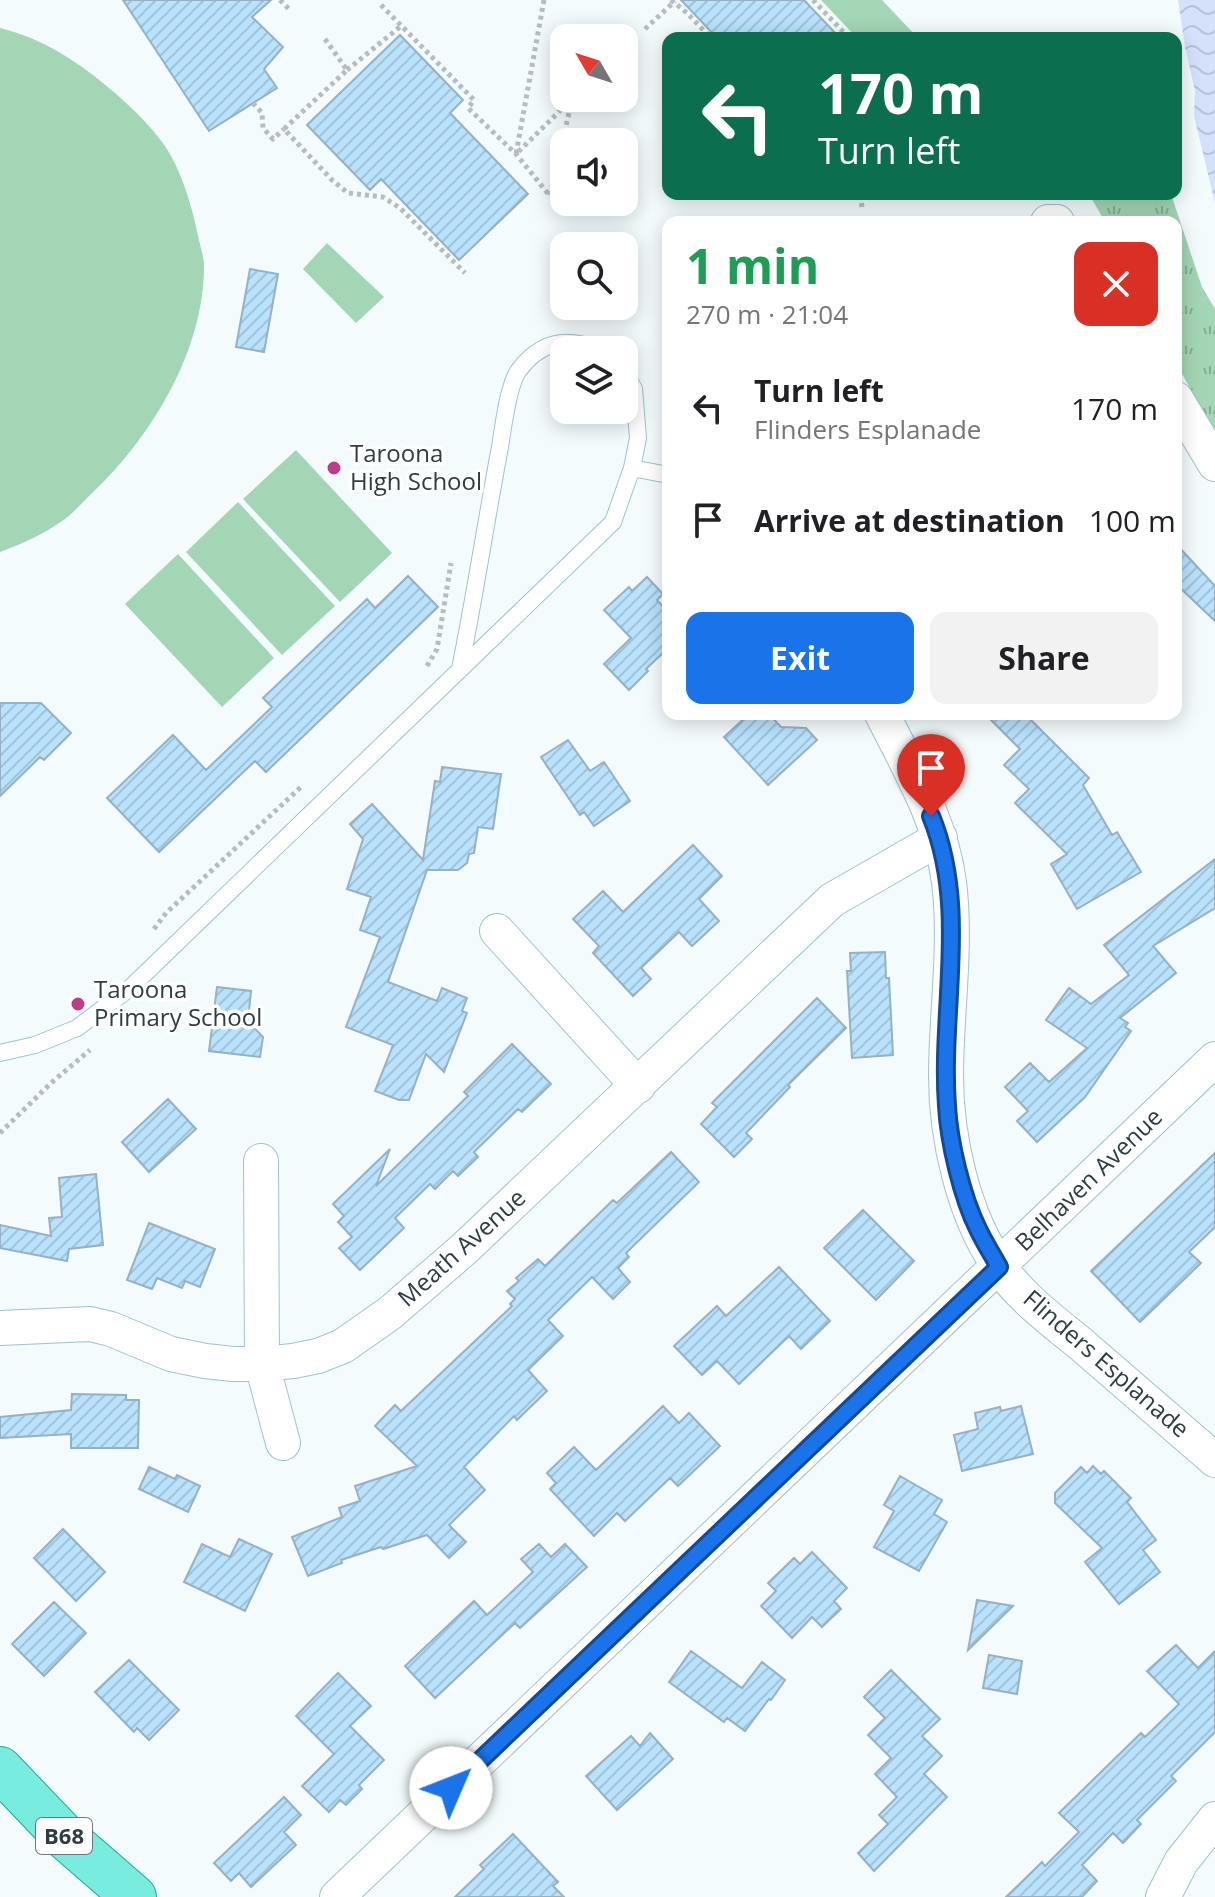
<!DOCTYPE html>
<html lang="en">
<head>
<meta charset="utf-8">
<style>
  body { margin:0; font-family:"Open Sans",sans-serif; background:#f2f2f2; color:#202124; height:100vh; display:flex; flex-direction:column; font-size:30px; white-space:nowrap }
  * { box-sizing:border-box; margin:0 }
  p { font-size:26px; color:#757577 }
  .icon { flex:none; width:44px; height:44px; fill:none; stroke:currentColor; stroke-width:2; stroke-linecap:round; stroke-linejoin:round }
  .map { position:relative; flex:1; overflow:hidden }
  .drawer { position:absolute; left:662px; top:216px; width:520px; height:504px; display:flex; flex-direction:column; background:#fff; border-radius:16px; box-shadow:0 4px 20px #0003 }
  .drawer>* { flex:none }
  .banner { position:absolute; left:662px; top:32px; width:520px; height:168px; border-radius:16px; box-shadow:0 4px 20px #0003; background:#0b6e4f; color:#fff; overflow:hidden }
  .needle { width:52px; rotate:309deg }
  .fabs { position:absolute; left:550px; top:24px; display:grid; gap:16px }
  .fabs a { display:grid; place-items:center; width:88px; height:88px; border-radius:16px; background:#fff; box-shadow:0 4px 20px #0003; font-size:40px }
  .pin { position:absolute; display:grid; place-items:center; width:68px; height:68px; color:#fff; margin:-82px -34px; border-radius:50% 50% 50% 0; rotate:-45deg; box-shadow:0 0 8px #0007 }
  .pin .icon { rotate:45deg }
  .me { position:absolute; width:88px; margin:-44px; rotate:46deg; stroke-linejoin:round; filter:drop-shadow(0 0 6px #0008) }
  .turn { display:flex; align-items:center; gap:28px; height:168px; padding:0 24px; font-size:36px }
  .turn .icon { width:104px; height:104px; stroke-width:2.5 }
  .turn b { display:block; font-size:56px; line-height:68px }
  .round { display:grid; place-items:center; flex:none; width:84px; height:84px; border-radius:16px; background:#f2f2f2 }
  .overview { display:flex; align-items:center; justify-content:space-between; height:136px; padding:0 24px }
  h1 { font-size:48px; font-weight:700; line-height:60px; color:#1e9e55 }
  .cta { display:flex; gap:16px; margin-top:auto; padding:16px 24px }
  .cta a { flex:1; height:92px; border-radius:16px; background:#1a73e8; color:#fff; font-size:32px; font-weight:700; line-height:92px; text-align:center }
  .cta a+a { background:#f2f2f2; color:#202124 }
  ul { padding:0; list-style:none }
  li { display:flex; align-items:center; gap:24px; height:112px; padding:0 24px }
  li div { flex:1 }
  li b { display:block; font-size:30px }
  li em { font-style:normal }
  .map>svg:first-child { display:block }
  .park { fill:url(#park-tufts) }
  .pitch { fill:#a3d6b4 }
  .water { fill:url(#water-waves) }
  .building { fill:url(#building-hatch); stroke:#95b1c3; stroke-width:2 }
  .lines { fill:none; stroke-linecap:round; stroke-linejoin:round }
  .lane-casing { stroke:#9ec3ca; stroke-width:18 }
  .street-casing { stroke:#9ec3ca; stroke-width:36 }
  .primary-casing { stroke:#24a699; stroke-width:46 }
  .path { stroke:#b4bec0; stroke-width:5; stroke-dasharray:4 4; stroke-linecap:butt }
  .lane { stroke:#fff; stroke-width:16 }
  .street { stroke:#fff; stroke-width:34 }
  .primary { stroke:#78ecdf; stroke-width:44 }
  .route-casing { stroke:#114b97; stroke-width:20 }
  .route { stroke:#1a73e8; stroke-width:14 }
  .poi-dot { fill:#bc3d8a; stroke:#fff; stroke-width:3 }
  .labels { text-anchor:middle; stroke-width:7; stroke-linejoin:round; paint-order:stroke }
  .shield { fill:#fff; stroke:#6d7779; stroke-width:2 }
  .shield-label { font-size:22px; font-weight:bold; fill:#2e3d40 }
  .poi-label { font-size:24px; fill:#2e3d40; stroke:#fff; text-anchor:start }
  .street-label { font-size:24px; fill:#2e3d40; stroke:#fff }
</style>
</head>
<body>
<div class="map">
<svg width="1215" height="1897" viewBox="0 0 1215 1897">
  <defs>
    <pattern id="park-tufts" width="24" height="20" patternUnits="userSpaceOnUse" patternTransform="scale(2)"><rect width="24" height="20" fill="#a3d6b4"/><path d="M3 7l-1-3M5 7V3M7 7l1-3M15 17l-1-3M17 17v-4M19 17l1-3" fill="none" stroke="#85af94"/></pattern>
    <pattern id="water-waves" width="16" height="10" patternUnits="userSpaceOnUse" patternTransform="scale(2)"><rect width="16" height="10" fill="#d5e1fb"/><path d="M0 5q4-4 8 0t8 0" fill="none" stroke="#b7c2d8"/></pattern>
    <pattern id="building-hatch" width="6" height="6" patternUnits="userSpaceOnUse" patternTransform="scale(2)"><rect width="6" height="6" fill="#b9e2fd"/><path d="M-1 1l2-2M0 6l6-6M5 7l2-2" fill="none" stroke="#9fc3da"/></pattern>
  </defs>
  <rect width="100%" height="100%" fill="#f3fbfc"/>
  <path class="park" d="M1089,194H1171L1202,287L1215,309V433L1176,363V222H1105Z"/>
  <path class="pitch" d="M821,0H882L918,38H857Z
    M0,28C45,39 80,63 115,93C133,109 151,126 165,146C182,172 192,206 198,236C200,246 204,256 204,266C204,353 149,441 87,498C80,505 73,513 65,519C46,533 22,544 0,552Z
    M327,243L384,297L356,323L303,269Z
    M296,450L392,553L340,602L243,499Z
    M238,502L335,606L282,655L186,552Z
    M178,554L274,658L222,707L125,604Z"/>
  <path class="water" d="M1178,0H1215V203L1194,116L1195,91L1185,47Z"/>
  <path class="building" d="M123,0H271L252,17L283,47L264,69L277,88L209,131Z
    M681,0H804L840,38H717Z
    M400,35L463,100L450,113L528,194L459,260L381,179L370,190L307,125Z
    M250,269L278,274L264,352L236,347Z
    M1176,544L1215,586V621L1176,584Z
    M408,576L438,607L266,772L255,761L159,852L107,798L173,735L206,770L272,707L263,698L367,599L375,608Z
    M647,577L663,594L657,600L668,612V648L646,669L648,671L629,690L604,664L631,638L604,610L629,587L632,591Z
    M0,703H41L71,733L44,760L40,757L0,796Z
    M749,714H769L781,727L806,728L817,740L768,785L724,737Z
    M985,714H1025L1089,778L1083,785L1112,835L1117,832L1141,872L1077,909L1051,864L1067,854L1015,803L1029,789L1004,765L1020,749Z
    M568,740L590,771L604,762L630,801L594,826L584,812L580,815L541,757Z
    M442,767L501,774L493,829L478,827L474,853L469,854L467,863L458,870H427L388,982L437,1001L442,988L467,998L462,1011L467,1013L444,1072L426,1054L409,1100H399L375,1091L393,1045L346,1027L380,937L360,930L371,897L347,889L363,839L350,824L372,804L423,860L435,781L440,782Z
    M693,845L722,876L699,899L719,921L692,946L679,932L641,968L651,979L633,996L593,953L599,946L573,919L603,891L623,912Z
    M1215,859V908L1153,946L1176,973L1120,1018L1128,1023L1125,1027L1131,1031L1085,1097L1037,1142L1017,1121L1028,1111L1005,1087L1030,1063L1049,1082L1087,1048L1046,1020L1069,988L1091,1004L1129,975L1104,945Z
    M885,952L886,978H889L893,1055L852,1058L847,971H851L850,953Z
    M217,987L251,991L248,1021L263,1037L260,1057L209,1051Z
    M817,998L846,1028L788,1085L790,1087L746,1133L752,1139L734,1157L701,1124L717,1107L712,1103Z
    M512,1044L551,1084L522,1112L518,1109L474,1152L478,1157L458,1176L453,1171L435,1189L430,1184L395,1218L404,1228L360,1270L339,1248L352,1237L338,1222L344,1216L333,1204L390,1149L376,1186L468,1096L464,1092Z
    M168,1099L196,1129L149,1172L122,1142Z
    M671,1152L699,1182L626,1253L629,1257L618,1268L630,1282L613,1299L592,1277L548,1320L563,1336L528,1370L547,1391L517,1420L514,1416L464,1467L485,1490L449,1525L466,1542L449,1558L427,1535L383,1549L381,1547L341,1560L342,1563L308,1576L292,1537L342,1517L339,1508L360,1501L355,1486L417,1466L375,1426L395,1405L401,1411L512,1306L510,1304L515,1299L507,1291L519,1281L516,1278L538,1259L545,1266L613,1200L617,1203Z
    M1215,1153V1227L1189,1252L1201,1263L1140,1322L1091,1271Z
    M96,1174L103,1245L69,1249L67,1261L0,1248V1225L51,1236L49,1218L62,1217L59,1178Z
    M863,1210L914,1261L876,1300L824,1248Z
    M149,1223L215,1249L200,1287L185,1281L182,1288L157,1278L152,1289L127,1280Z
    M779,1267L830,1321L801,1349L789,1336L739,1384L717,1361L702,1375L674,1346L717,1306L726,1316Z
    M72,1394L126,1395V1400H139L138,1448H71V1434L0,1438V1417L71,1410Z
    M663,1406L679,1423L689,1413L720,1446L678,1486L670,1478L625,1521L617,1513L594,1536L550,1489L556,1483L547,1473L574,1447L596,1470Z
    M1021,1406L1033,1454L962,1471L954,1435L978,1429L975,1413L1000,1407L1001,1411Z
    M1093,1466L1101,1474L1104,1471L1131,1498L1127,1502L1156,1540L1143,1550L1160,1572L1119,1604L1085,1562L1102,1548L1055,1503V1493L1081,1467L1087,1473Z
    M149,1467L175,1479L177,1475L200,1486L188,1512L139,1489Z
    M900,1476L942,1500L934,1514L947,1522L919,1571L874,1547L894,1511L884,1505Z
    M63,1529L105,1572L76,1601L34,1558Z
    M239,1539L272,1554L245,1611L184,1582L202,1544L230,1557Z
    M539,1544L551,1557L565,1544L587,1567L520,1628L515,1623L435,1698L405,1666L474,1601L487,1615L533,1572L521,1559Z
    M812,1552L847,1588L834,1601L841,1609L822,1627L812,1617L792,1638L761,1606L776,1591L768,1583L794,1558L800,1564Z
    M977,1600L1013,1606L968,1650Z
    M54,1602L86,1633L44,1676L12,1644Z
    M1176,1645L1198,1668L1215,1651V1732L1171,1776L1176,1781L1137,1820L1141,1824L1123,1843L1113,1833L1082,1865L1097,1881L1082,1897H1006L1042,1862L1045,1866L1079,1832L1059,1813L1141,1733L1145,1737L1179,1704L1147,1671Z
    M691,1651L742,1688L762,1662L785,1680L771,1700L769,1699L745,1731L727,1718L724,1722L669,1682Z
    M989,1655L1022,1661L1017,1694L983,1688Z
    M129,1660L179,1710L149,1740L137,1728L134,1732L95,1692Z
    M891,1670L940,1719L922,1736L942,1756L924,1774L947,1797L874,1871L858,1853L888,1824L879,1815L897,1797L875,1774L891,1758L868,1735L885,1718L864,1697Z
    M338,1673L371,1706L350,1726L384,1760L359,1785L362,1789L346,1805L340,1800L329,1812L302,1786L334,1754L296,1716Z
    M650,1733L673,1759L617,1810L586,1776L631,1736L640,1746Z
    M284,1797L301,1815L284,1832L296,1845L251,1887L239,1873L231,1881L214,1863Z
    M513,1834L558,1882L553,1886L564,1897H455L484,1869L480,1865Z"/>
  <g class="lines">
    <defs>
      <path id="lane" d="M632,468L668,475
        M460,669C475,595 486,521 500,447C503,429 508,384 519,370C540,342 566,336 598,350
        M0,1053L35,1045L77,1028L130,988L613,522L632,468L638,438L634,389L624,371"/>
      <path id="street" d="M1048,222H1057
        M1176,399L1215,464
        M882,714C909,768 941,821 949,882C957,946 946,1012 946,1076C946,1137 963,1215 999,1266C1020,1297 1053,1321 1082,1345C1126,1383 1171,1422 1215,1460
        M497,931L638,1086
        M261,1161L262,1364L283,1443
        M0,1328L90,1324L111,1329L171,1354L205,1361L233,1364H262L293,1361L318,1356L343,1346L390,1313L464,1249L832,900L940,838
        M337,1897L1215,1059
        M1163,1897L1181,1862L1215,1819"/>
      <path id="primary" d="M0,1769L66,1838L134,1897"/>
    </defs>
    <use href="#lane" class="lane-casing"/>
    <use href="#street" class="street-casing"/>
    <use href="#primary" class="primary-casing"/>
    <path class="path" d="M280,0L290,10
      M544,0L516,154L572,99
      M671,0L687,13L711,38
      M813,0L849,38
      M381,5L474,100L468,108L516,154L550,196
      M645,29L675,1
      M325,39L347,70L284,129L332,180L348,193L383,197L400,208L465,273
      M624,49L627,46
      M347,70L401,26
      M253,103L262,113L263,128L273,139L284,129
      M930,194L932,196L934,194
      M550,195L572,100
      M861,195L862,209
      M427,666L437,649L451,563
      M154,929L166,913L302,786
      M0,1133L51,1083L90,1050"/>
    <use href="#lane" class="lane"/>
    <use href="#street" class="street"/>
    <use href="#primary" class="primary"/>
  </g>
  <g class="lines">
    <defs>
      <path id="route" d="M451,1788L999,1267C992,1254 984,1242 978,1229C962,1197 949,1142 947,1106C940,1009 969,909 931,816"/>
    </defs>
    <use href="#route" class="route-casing"/>
    <use href="#route" class="route"/>
  </g>
  <g class="poi-dot">
    <circle cx="334" cy="468" r="8"/>
    <circle cx="78" cy="1004" r="8"/>
  </g>
  <g class="labels">
    <rect class="shield" x="36" y="1818" width="56" height="36" rx="6"/>
    <g class="shield-label">
      <text x="64" y="1844">B68</text>
    </g>
    <g class="poi-label">
      <text x="350" y="462">Taroona<tspan x="350" dy="28">High School</tspan></text>
      <text x="94" y="998">Taroona<tspan x="94" dy="28">Primary School</tspan></text>
    </g>
    <g class="street-label">
      <text transform="translate(1089 1180) rotate(-44)" y="8">Belhaven Avenue</text>
      <text transform="translate(462 1248) rotate(-42)" y="8">Meath Avenue</text>
      <text transform="translate(1106 1364) rotate(41)" y="8">Flinders Esplanade</text>
    </g>
  </g>
</svg>
<div class="fabs">
<a><svg class="needle" viewBox="-14 -14 28 28"><path d="M0-13l5 13h-10z" fill="#e53935"/><path d="M0 13l5-13h-10z" fill="#757577"/></svg></a>
<a><svg class="icon" aria-label="sound" viewBox="0 0 24 24"><path d="M4 9h4l5-4v14l-5-4H4zM17 9q2 3 0 6"/></svg></a>
<a><svg class="icon" aria-label="search" viewBox="0 0 24 24"><circle cx="10" cy="10" r="6"/><path d="M15 15l6 6"/></svg></a>
<a><svg class="icon" aria-label="layers" viewBox="0 0 24 24"><path d="M12 4l9 5-9 5-9-5zM3 14l9 5 9-5"/></svg></a>
</div>
<div class="pin" style="left:931px;top:816px;background:#d93025"><svg class="icon" aria-label="arrive" viewBox="0 0 24 24"><path d="M6 21V4h12l-3 4 3 4H6"/></svg></div>
<svg class="me" style="left:451px;top:1788px" viewBox="-20 -20 40 40"><circle r="19" fill="#fff"/><path d="M0-13L10 11 0 6-10 11z" fill="#1a73e8"/></svg>
<div class="banner">
<div class="turn"><svg class="icon" aria-label="left" viewBox="0 0 24 24"><path d="M17 20v-9H6M10 6l-5 5 5 5"/></svg><div><b>170 m</b>Turn left</div></div>
</div>
<section class="drawer">
<div class="overview"><div><h1>1 min</h1><p>270 m · 21:04</p></div><a class="round" style="background:#d93025;color:#fff"><svg class="icon" aria-label="close" viewBox="0 0 24 24"><path d="M6 6l12 12M18 6L6 18"/></svg></a></div>
<ul>
<li><svg class="icon" aria-label="left" viewBox="0 0 24 24"><path d="M17 20v-9H6M10 6l-5 5 5 5"/></svg><div><b>Turn left</b><p>Flinders Esplanade</p></div><em>170 m</em></li>
<li><svg class="icon" aria-label="arrive" viewBox="0 0 24 24"><path d="M6 21V4h12l-3 4 3 4H6"/></svg><div><b>Arrive at destination</b></div><em>100 m</em></li>
</ul>
<div class="cta"><a>Exit</a><a>Share</a></div>
</section>
</div>
</body>
</html>
